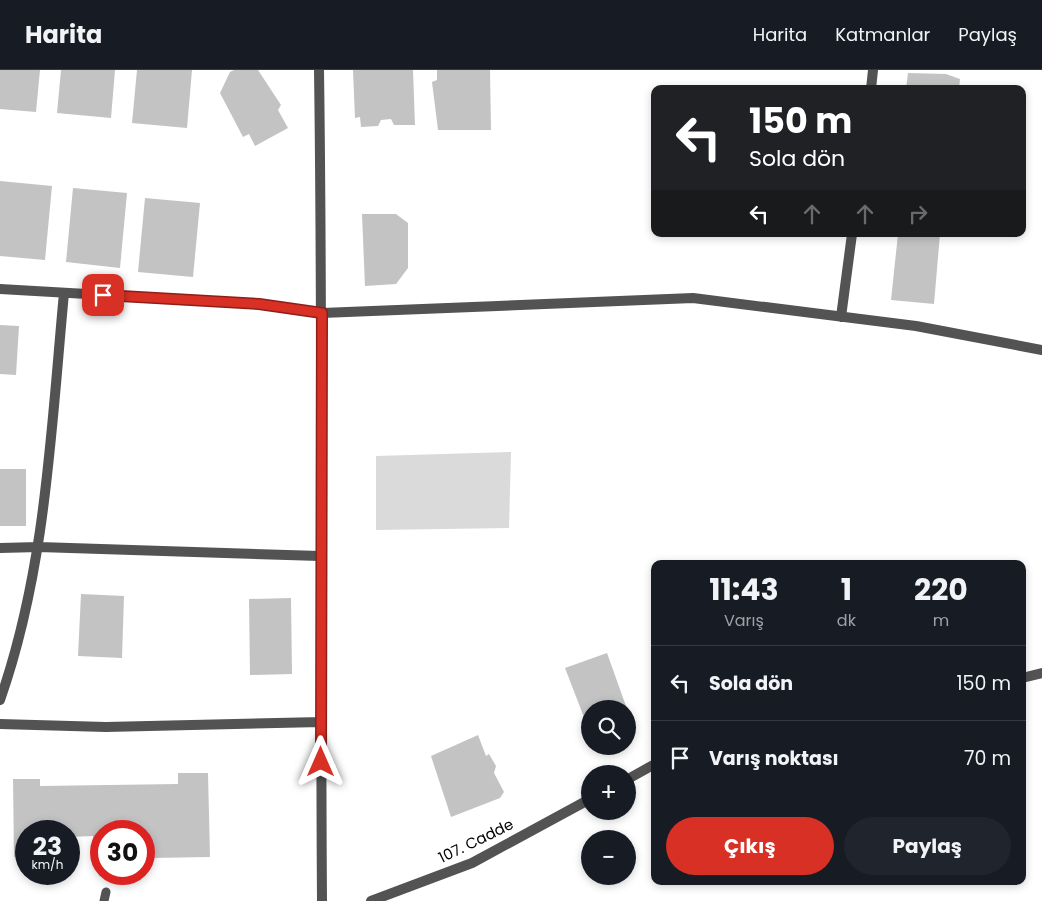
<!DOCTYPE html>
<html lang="tr">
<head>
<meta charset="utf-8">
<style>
  body { margin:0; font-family:Poppins,sans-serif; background:#20242c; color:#f1f3f6; height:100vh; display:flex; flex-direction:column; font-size:19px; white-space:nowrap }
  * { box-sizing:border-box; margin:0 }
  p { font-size:16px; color:#9ea1a6 }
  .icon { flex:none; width:28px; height:28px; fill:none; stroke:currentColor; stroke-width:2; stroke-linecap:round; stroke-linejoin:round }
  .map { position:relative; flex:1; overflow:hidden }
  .drawer { position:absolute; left:651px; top:490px; width:375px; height:325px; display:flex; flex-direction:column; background:#171b24; border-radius:10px; box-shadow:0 2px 8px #0003 }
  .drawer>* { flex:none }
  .top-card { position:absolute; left:651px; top:15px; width:375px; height:152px; border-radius:10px; box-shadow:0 2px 8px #0003; background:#202124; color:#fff; overflow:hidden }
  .buttons { position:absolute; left:581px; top:630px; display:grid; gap:10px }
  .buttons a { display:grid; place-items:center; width:55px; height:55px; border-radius:50%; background:#171b24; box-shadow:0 2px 8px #0003; font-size:25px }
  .speed { position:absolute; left:15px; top:750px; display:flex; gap:10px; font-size:25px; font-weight:700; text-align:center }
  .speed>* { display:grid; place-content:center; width:65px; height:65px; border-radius:50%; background:#171b24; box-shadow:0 2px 8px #0003; line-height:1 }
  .speed small { font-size:12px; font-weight:400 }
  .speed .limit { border:8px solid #d22; background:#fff; color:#111 }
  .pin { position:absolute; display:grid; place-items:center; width:42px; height:42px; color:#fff; margin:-21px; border-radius:10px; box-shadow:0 2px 8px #0006 }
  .me { position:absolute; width:55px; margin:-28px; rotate:0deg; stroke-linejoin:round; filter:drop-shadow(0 0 4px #0008) }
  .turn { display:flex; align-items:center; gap:18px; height:105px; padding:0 15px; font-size:22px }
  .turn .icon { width:65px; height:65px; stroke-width:2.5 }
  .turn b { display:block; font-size:35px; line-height:42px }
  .lanes { display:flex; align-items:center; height:48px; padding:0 15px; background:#0003; justify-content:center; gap:25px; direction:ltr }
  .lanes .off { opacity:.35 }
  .eta { display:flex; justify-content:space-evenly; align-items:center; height:85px; text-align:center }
  .eta b { font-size:30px; font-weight:700; line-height:35px }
  .button { display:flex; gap:10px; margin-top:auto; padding:10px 15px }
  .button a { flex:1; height:58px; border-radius:30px; background:#d93025; color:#fff; font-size:20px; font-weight:700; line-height:58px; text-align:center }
  .button a+a { background:#20242c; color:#f1f3f6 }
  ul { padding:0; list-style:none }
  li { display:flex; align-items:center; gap:15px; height:75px; padding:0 15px; border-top:1px solid #363941 }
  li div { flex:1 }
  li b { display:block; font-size:19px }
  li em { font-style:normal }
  header { display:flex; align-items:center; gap:30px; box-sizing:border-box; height:70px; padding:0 25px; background:#171b24; border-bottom:1px solid #363941 }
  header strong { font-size:24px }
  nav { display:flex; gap:28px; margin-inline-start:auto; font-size:18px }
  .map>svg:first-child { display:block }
  .green { fill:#dadada }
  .building { fill:#c3c3c3 }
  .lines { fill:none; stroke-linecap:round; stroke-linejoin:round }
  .lane { stroke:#535353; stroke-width:9 }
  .street { stroke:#535353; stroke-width:10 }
  .route-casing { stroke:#8d1f18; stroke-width:12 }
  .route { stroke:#d93025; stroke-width:9 }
  .labels { text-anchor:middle; stroke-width:4; stroke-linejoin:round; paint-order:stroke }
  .street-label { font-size:15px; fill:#000; stroke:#fff }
</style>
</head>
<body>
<header>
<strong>Harita</strong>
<nav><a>Harita</a><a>Katmanlar</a><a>Paylaş</a></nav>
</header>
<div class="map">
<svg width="1042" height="831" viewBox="0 0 1042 831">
  <rect width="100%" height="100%" fill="#fff"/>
  <path class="green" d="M511,382L509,458L376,460V386Z"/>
  <path class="building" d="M0,0H40L36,42L0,39Z
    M61,0H115L111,48L57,43Z
    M137,0H192L187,58L132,53Z
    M234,0H258L281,35L278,40L288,58L255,76L249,64L243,67L220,23L230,2Z
    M353,0H413L415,55H394L391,49L381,50L378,56L361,57L360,47L355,48Z
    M437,0H490L491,60H438L432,12L437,10Z
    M908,3L946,4L960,9L959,19H906Z
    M0,111L52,116L45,190L0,186Z
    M73,118L127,123L120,198L66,192Z
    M145,128L200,133L193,207L138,202Z
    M362,144H396L408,153V198L396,214L365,216Z
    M898,164H940L934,234L891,230Z
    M0,255L19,256L16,305L0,304Z
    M0,399H26V456H0Z
    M81,524L124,526L122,588L78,586Z
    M291,528L292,604L250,605L249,529Z
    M607,583L627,639H590V663L565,598Z
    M628,639L635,658L628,661Z
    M478,665L486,686L489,684L496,696L494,703L504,722L500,728L451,747L431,686Z
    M178,703H208L210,787L151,788L150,767H144V761H101V777H93V766L69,767V761H26V787H14L13,709H40V716L178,714Z"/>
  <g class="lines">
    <path class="lane" d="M104,831L106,822"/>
    <path class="street" d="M319,0C323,277 320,554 322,831
      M871,19L873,0
      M0,219L259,234L322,243L693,228L916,256L1042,280
      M841,247L852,164
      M0,478L39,477L320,486
      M1022,608L1042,603
      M0,630C46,499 51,360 64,223
      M0,654L106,657L321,652
      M628,709L655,694
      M371,831L472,793L590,729"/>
  </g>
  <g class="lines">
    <defs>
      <path id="route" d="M103,225L259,234L322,243L321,692"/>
    </defs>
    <use href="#route" class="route-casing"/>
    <use href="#route" class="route"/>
  </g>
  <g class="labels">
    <g class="street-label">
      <text transform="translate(476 771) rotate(-26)" y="5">107. Cadde</text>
    </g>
  </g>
</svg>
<div class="buttons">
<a><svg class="icon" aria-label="search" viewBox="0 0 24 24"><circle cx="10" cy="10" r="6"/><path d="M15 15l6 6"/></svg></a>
<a>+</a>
<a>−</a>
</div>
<div class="speed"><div>23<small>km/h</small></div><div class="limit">30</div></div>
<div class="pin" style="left:103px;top:225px;background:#d93025"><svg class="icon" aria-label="arrive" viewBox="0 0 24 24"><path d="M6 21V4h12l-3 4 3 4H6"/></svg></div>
<svg class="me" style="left:321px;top:692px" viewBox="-20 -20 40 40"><path d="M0-17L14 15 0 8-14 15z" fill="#d93025" stroke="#fff" stroke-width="4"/></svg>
<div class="top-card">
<div class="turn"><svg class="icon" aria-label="left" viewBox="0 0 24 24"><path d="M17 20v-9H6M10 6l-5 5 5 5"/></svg><div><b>150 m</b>Sola dön</div></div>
<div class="lanes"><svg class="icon" aria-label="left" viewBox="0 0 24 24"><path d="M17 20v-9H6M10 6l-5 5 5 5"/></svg><svg class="icon off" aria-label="ahead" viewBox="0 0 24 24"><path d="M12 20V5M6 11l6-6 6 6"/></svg><svg class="icon off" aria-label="ahead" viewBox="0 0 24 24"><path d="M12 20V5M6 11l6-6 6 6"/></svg><svg class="icon off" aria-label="right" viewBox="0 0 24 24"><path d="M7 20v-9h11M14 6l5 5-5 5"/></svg></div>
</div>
<section class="drawer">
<div class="eta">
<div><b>11:43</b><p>Varış</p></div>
<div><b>1</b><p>dk</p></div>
<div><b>220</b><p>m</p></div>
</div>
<ul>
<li><svg class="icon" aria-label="left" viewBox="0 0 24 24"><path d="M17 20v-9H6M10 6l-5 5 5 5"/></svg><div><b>Sola dön</b></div><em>150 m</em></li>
<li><svg class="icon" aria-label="arrive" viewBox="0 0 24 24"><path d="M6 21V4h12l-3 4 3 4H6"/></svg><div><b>Varış noktası</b></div><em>70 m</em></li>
</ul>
<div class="button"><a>Çıkış</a><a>Paylaş</a></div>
</section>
</div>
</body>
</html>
